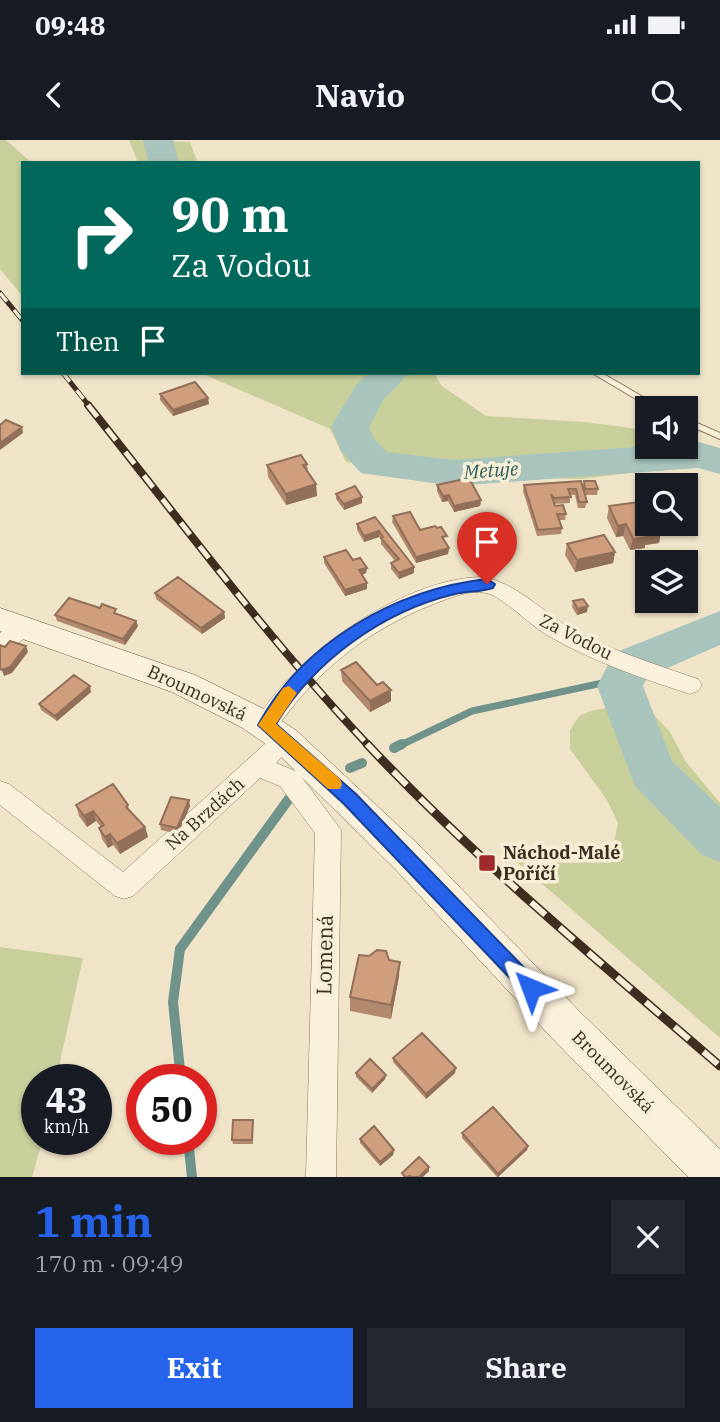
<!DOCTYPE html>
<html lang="en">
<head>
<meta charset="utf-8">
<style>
  body { margin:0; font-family:"IBM Plex Serif",serif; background:#242831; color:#f1f3f6; height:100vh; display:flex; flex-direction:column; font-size:26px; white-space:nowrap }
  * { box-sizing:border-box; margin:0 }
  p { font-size:23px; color:#9ea1a6 }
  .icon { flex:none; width:38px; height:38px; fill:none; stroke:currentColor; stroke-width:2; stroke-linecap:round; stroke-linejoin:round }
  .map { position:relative; height:1037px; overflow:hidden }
  .panel { display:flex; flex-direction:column; background:#171b24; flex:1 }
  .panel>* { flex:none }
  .banner { position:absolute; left:21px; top:21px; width:679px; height:214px; border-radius:0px; box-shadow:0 2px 5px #0004; background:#00695c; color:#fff; overflow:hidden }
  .buttons { position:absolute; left:635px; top:256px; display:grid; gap:14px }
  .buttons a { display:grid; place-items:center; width:63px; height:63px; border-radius:0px; background:#171b24; box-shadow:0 2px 5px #0004; font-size:35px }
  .speed { position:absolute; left:21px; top:924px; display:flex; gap:14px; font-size:35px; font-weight:700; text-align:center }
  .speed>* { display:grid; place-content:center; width:91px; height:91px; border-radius:50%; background:#171b24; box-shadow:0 2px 5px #0004; line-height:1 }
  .speed small { font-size:18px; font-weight:400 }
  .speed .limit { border:10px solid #d22; background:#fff; color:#111 }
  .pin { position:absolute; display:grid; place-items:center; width:60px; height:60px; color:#fff; margin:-72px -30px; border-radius:50% 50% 50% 0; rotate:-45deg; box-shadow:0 0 7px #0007 }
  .pin .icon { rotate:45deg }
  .me { position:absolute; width:77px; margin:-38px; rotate:316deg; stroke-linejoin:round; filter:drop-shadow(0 0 5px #0008) }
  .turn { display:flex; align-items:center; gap:24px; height:147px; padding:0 35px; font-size:32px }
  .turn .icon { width:91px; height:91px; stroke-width:2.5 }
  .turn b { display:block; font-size:49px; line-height:60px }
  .then { display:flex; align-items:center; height:66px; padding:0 35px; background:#0003; gap:14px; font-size:26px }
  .round { display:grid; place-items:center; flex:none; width:74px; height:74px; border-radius:0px; background:#242831 }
  .summary { display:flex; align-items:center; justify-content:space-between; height:119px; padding:0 35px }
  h1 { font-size:42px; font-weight:700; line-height:52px; color:#2563eb }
  .button { display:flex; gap:14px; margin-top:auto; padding:14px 35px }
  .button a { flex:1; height:80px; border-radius:0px; background:#2563eb; color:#fff; font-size:28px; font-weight:700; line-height:80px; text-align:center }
  .button a+a { background:#242831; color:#f1f3f6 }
  .status { display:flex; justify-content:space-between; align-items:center; height:49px; padding:0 35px; background:#171b24; direction:ltr }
  .status svg { height:19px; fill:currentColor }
  header { display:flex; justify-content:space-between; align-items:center; height:91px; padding:0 35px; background:#171b24; font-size:32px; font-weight:700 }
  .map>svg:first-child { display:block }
  .green { fill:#c9cf9b }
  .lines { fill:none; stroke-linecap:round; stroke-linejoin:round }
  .stream-far1 { stroke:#6f938a; stroke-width:7 }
  .stream { stroke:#6f938a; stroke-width:10 }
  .river { fill:#a9c4bc; fill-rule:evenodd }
  .lane-casing { stroke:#8d765c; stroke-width:2 }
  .street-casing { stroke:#8d765c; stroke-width:1 }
  .secondary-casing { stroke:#6f573f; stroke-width:1 }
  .lane { fill:#faf1dc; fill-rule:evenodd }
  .street { fill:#faf1dc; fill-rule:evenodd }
  .secondary { fill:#faf1dc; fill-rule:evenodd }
  .rail-far2-casing { stroke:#3d2e20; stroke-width:5 }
  .rail-far1-casing { stroke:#3d2e20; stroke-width:8 }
  .rail-casing { stroke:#3d2e20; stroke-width:9 }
  .rail-far2 { stroke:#f7eed8; stroke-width:3.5; stroke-dasharray:11; stroke-linecap:butt }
  .rail-far1 { stroke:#f7eed8; stroke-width:5; stroke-dasharray:15; stroke-linecap:butt }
  .rail { stroke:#f7eed8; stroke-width:6; stroke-dasharray:19; stroke-linecap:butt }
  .wall { fill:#b2896c }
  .shaded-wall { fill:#916f58 }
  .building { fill:#cf9f7d; stroke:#916f58; stroke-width:2 }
  .route { fill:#2563eb; stroke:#184099; stroke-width:2 }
  .slow { fill:#f59e0b }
  .poi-dot { fill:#9e2a2b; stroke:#f7eed8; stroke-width:2.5 }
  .labels { text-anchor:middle; stroke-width:7; stroke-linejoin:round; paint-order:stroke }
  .street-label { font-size:18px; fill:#3d2e20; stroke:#f7eed8 }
  .poi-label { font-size:18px; font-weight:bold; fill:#3d2e20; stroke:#f7eed8; text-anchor:start }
  .water-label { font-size:19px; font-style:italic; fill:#2f5d5a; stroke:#f7eed8 }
  .near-street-label { font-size:21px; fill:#3d2e20; stroke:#f7eed8 }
</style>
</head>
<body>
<div class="status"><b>09:48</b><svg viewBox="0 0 49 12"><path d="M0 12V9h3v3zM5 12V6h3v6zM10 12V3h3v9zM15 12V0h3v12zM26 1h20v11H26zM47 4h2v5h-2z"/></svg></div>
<header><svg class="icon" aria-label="back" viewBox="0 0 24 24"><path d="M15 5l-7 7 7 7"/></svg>Navio<svg class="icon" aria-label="search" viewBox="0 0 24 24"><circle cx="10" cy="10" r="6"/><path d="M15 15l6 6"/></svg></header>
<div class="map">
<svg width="720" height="1037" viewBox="0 0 720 1037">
  <rect width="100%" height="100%" fill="#f0e4c8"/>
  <path class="green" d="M0,0H6L32,23H23V157L0,129Z
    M129,0L190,2L198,23H138Z
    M201,233H434L442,246L486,276L584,282L632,288L647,293L648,306H670L682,327L580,339L419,334L346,322L330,289Z
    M641,561L670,592L686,622L720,663V898L503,710C535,717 583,736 609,709C615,704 616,691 618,683L607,660L570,609V590L579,576L591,571Z
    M0,807L83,818L56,940H37V999H43L32,1037H0Z"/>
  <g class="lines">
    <path class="stream-far1" d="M399,606L472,571L621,539"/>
    <path class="stream" d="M394,608L402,604
      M350,628L362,623
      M181,940L173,862L180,809L291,656
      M188,999L192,1037"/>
    <path class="river" d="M143,0H173L179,23H149Z
      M369,233H409L384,259L369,287L373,298L387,312L454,320L648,306H686V303L698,302L720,308V334L698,328L454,346L361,333L341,311L331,287L356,245Z
      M720,471V505L647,537L643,546L672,621L720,667V722L702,715L635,646L597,546L614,513Z"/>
    <defs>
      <path id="lane" d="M592,233H602L662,268H651Z
        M686,278L720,293V299L686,284Z"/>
      <path id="street" d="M480,437C515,440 545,475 577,492C616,512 657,525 698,539L702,545L698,551L690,554C641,538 591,521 547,495C529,485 504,457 486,453C469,449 450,458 434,464C367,490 315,532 274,592L266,594L258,592L254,585C290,517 402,439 480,437Z
        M22,479L30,481L33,487C26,499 14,509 0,509V493L14,481Z
        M285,590L293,593L297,600L276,623L298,632L341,690L336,1037H306L315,693L280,646L260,638L133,756L124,759L115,756L0,665V641L9,644L123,732L277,593Z"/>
      <path id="secondary" d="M0,468L195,535L264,569L297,591L422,708L580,872L720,1009V1037H688L552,898L396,730L273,609L241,587L172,552L0,491Z"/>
    </defs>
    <use href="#lane" class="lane-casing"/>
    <use href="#street" class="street-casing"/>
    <use href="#secondary" class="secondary-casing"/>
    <use href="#lane" class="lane"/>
    <use href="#street" class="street"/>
    <use href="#secondary" class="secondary"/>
    <defs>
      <path id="rail-far2" d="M0,153L23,181
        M63,233L90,267"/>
      <path id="rail-far1" d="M88,265C180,380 268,499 369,606"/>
      <path id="rail" d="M367,604C476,720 600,822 720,926"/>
    </defs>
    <use href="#rail-far2" class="rail-far2-casing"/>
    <use href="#rail-far1" class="rail-far1-casing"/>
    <use href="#rail" class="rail-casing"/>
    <use href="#rail-far2" class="rail-far2"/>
    <use href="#rail-far1" class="rail-far1"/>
    <use href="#rail" class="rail"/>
  </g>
  <path class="wall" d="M160,254L209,264L173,276L160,260Z
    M307,324L308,331L316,344L317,356L286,365L268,337L267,325Z
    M584,341L598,349L597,355H585L587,362L585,368H578L575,355H570V363L554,364L566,374L565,380H559L562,388L561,394L537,396L523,351L524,345L583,347Z
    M437,345L481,360L480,366L454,372L448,361L442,362L437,351Z
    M336,354L362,357V363L344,370L336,359Z
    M609,366L661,391L659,403L645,405V408L630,410L623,396L616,397L607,378Z
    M393,376L446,402H445L449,408L448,414L416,423L392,382Z
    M375,377L414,427V433L399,439L391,429V423L395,421L381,404V400L379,397L364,402L357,390V384Z
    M567,404L615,412L613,423L575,432L565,415Z
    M324,417L353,420L367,428L366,433L362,435L367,449L345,456L324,423Z
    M155,453L224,472L225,478L202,494L156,459Z
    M573,461L587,472L577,475L572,467Z
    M117,474L136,481L138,486L125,505L57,481L55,475Z
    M341,530L377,545L391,561L370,572L342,541Z
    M91,552L57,581L41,570L39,564Z
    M76,665H128L129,670L145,687L148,697L120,714L113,705L108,708L102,699L99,688L101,687L96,681L87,687L79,676Z
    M190,666L178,694L161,690L160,684Z
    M369,816L389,820L399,836L391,879L350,871V857Z
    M393,918L455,933L426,959L393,922Z
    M356,933L386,935L385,939L372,953L356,937Z
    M253,984V1004H233L232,1000Z
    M462,993L528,1006L527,1010L498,1037H497L462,998Z
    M360,999L394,1010L393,1015L380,1026L360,1003Z"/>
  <path class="shaded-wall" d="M208,258L209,264L173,276V270Z
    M22,287L23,293L0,310V303Z
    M316,344L317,356L286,365V354Z
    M449,355L448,361L442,362L443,356Z
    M362,357V363L344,370V364Z
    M481,360L480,366L454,372V366Z
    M626,384L623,396L616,397L618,386Z
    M379,391V397L364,402V396Z
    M661,391L659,403L645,405V408L630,410L633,399L646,394Z
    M449,408L448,414L416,423V417Z
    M615,412L613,423L575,432L577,420Z
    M414,427V433L399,439V433Z
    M367,428L366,433L359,436V430Z
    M367,443V449L345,456V450Z
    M588,466L587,472L577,475L578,469Z
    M224,472L225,478L202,494L201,488Z
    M136,481L138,486L125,505L123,499Z
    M26,506L28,512L12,533L4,536L2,530Z
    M90,546L91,552L57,581L55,576Z
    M391,550V561L370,572V561Z
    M189,660L190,666L178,694L177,688Z
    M93,671L96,681L87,687L84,676Z
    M145,687L148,697L120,714L117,703Z
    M110,694L113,705L108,708L105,697Z
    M400,822L399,836L391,879V865Z
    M456,928L455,933L426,959V954Z
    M386,935L385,939L372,953V949Z
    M528,1006L527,1010L498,1037V1034Z
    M394,1010L393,1015L380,1026V1022Z
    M429,1027V1031L423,1037H419Z"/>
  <path class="building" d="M195,242L208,258L173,270L160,254Z
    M6,280L22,287L0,303V285Z
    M301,315L307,324L303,325L316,344L286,354L267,325Z
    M469,338L481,360L454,366L449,355L443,356L437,345Z
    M581,341L587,362H579L576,349H568L571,357L554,358L551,354L555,366L563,365L566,374H557L562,388L538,390L524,345Z
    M584,341H595L598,349H585Z
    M355,346L362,357L344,364L336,354Z
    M646,361L648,364V383H657L661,391L646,394L647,397L633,399L626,384L618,386L609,366Z
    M410,372L420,390L435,386L437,388L441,387L447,396L442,397L449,408L416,417L393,376Z
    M375,377L414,427L399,433L391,423L399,419L381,398L383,397L379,391L364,396L357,384Z
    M604,395L615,412L577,420L567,404Z
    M346,410L353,420L360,418L367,428L359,430L367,443L345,450L324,417Z
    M178,437L224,472L201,488L155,453Z
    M69,458L100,468L102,464L116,469L114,473L136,481L123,499L55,475Z
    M583,459L588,466L578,469L573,461Z
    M10,501L26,506L10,527L2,530L0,529V505L5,507Z
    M356,522L377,545L383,542L391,550L370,561L341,530Z
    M74,535L90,546L55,576L39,564Z
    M113,644L128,665L126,667L145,687L117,703L110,694L105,697L99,688L104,685L93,671L84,676L76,665Z
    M171,657L189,660L177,688L160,684Z
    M377,810L386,811L389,820L400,822L391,865L350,857L359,815L369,816Z
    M422,893L456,928L426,954L393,918Z
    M370,919L386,935L372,949L356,933Z
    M493,967L528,1006L498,1034L462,993Z
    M233,980H253L252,1000H232Z
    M374,986L394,1010L380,1022L360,999Z
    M419,1017L429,1027L419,1037H411L410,1036L405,1037L402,1033Z"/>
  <path class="route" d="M487,439L495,444L493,448C481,452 468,451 455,454C383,471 314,521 276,584L356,654L538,842L541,848L538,854L531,857L525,854L344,664L258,585C302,503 396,449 487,439Z"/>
  <path class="slow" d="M289,546L297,553L276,584L340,639L342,644L340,649H328L258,585L283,548Z"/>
  <rect class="poi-dot" x="478" y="714" width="18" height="18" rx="3.5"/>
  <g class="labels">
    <g class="street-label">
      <text transform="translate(576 497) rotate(27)" y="6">Za Vodou</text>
      <text transform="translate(197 553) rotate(25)" y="6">Broumovská</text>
      <text transform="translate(205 674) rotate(-42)" y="6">Na Brzdách</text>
      <text transform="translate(613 932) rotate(45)" y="6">Broumovská</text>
    </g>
    <g class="poi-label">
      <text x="503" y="719">Náchod-Malé<tspan x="503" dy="21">Poříčí</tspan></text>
    </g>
    <g class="water-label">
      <text transform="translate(491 330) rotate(-4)" y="7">Metuje</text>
    </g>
    <g class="near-street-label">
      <text transform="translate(325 815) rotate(-89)" y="7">Lomená</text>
    </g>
  </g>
</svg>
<div class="buttons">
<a><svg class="icon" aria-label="sound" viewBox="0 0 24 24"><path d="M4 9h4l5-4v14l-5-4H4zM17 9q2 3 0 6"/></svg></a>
<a><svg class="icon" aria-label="search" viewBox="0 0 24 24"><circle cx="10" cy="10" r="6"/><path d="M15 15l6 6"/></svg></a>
<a><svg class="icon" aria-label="layers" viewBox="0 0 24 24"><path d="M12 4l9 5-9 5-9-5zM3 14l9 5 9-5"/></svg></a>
</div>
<div class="speed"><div>43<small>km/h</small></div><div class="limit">50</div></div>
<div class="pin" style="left:487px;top:444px;background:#d93025"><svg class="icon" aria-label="arrive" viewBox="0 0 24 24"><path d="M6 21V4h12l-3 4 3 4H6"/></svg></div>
<svg class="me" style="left:531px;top:848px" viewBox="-20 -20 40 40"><path d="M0-17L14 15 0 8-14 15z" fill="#2563eb" stroke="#fff" stroke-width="4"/></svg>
<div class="banner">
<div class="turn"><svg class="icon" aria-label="right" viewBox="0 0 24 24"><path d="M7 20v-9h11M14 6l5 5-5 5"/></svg><div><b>90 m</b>Za Vodou</div></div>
<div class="then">Then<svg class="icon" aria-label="arrive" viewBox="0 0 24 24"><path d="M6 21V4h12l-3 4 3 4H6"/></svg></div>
</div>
</div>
<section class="panel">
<div class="summary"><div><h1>1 min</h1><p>170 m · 09:49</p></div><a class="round"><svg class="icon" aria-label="close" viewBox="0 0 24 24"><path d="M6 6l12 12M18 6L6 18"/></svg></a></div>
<div class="button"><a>Exit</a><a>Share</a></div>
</section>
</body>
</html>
